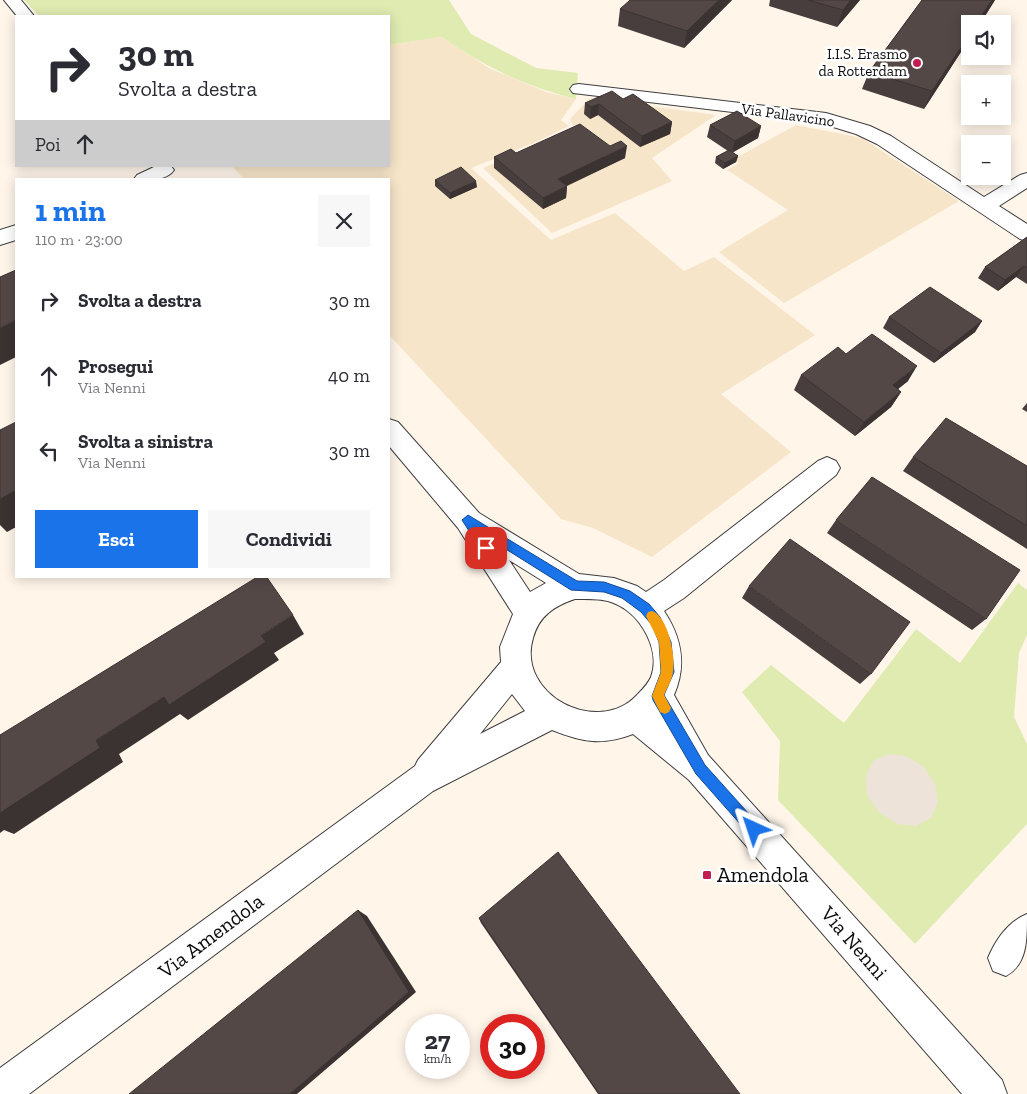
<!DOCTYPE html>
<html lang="it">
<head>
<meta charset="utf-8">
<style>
  body { margin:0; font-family:"Zilla Slab",serif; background:#f7f7f7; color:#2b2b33; height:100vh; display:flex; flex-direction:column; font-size:19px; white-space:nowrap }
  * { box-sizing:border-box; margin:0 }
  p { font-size:16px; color:#7c7c81 }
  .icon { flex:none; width:28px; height:28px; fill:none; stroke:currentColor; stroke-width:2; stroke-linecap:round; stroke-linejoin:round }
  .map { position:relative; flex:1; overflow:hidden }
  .details { position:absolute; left:15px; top:178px; width:375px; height:400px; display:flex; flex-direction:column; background:#fff; border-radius:0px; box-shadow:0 2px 12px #0003 }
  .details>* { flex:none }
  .banner { position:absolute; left:15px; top:15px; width:375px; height:152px; border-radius:0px; box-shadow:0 2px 12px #0003; background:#fff; color:#2b2b33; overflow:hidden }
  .tools { position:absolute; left:961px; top:15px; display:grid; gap:10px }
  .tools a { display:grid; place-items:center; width:50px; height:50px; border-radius:0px; background:#fff; box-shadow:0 2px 12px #0003; font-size:25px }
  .speed { position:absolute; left:405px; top:1014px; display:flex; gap:10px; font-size:25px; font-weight:700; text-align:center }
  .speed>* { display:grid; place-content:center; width:65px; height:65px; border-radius:50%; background:#fff; box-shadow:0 2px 12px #0003; line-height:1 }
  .speed small { font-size:12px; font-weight:400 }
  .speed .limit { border:8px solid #d22; background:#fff; color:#111 }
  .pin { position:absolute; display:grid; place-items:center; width:42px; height:42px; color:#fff; margin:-21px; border-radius:10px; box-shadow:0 2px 8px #0006 }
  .me { position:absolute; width:55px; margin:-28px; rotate:318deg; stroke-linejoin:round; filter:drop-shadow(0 0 4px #0008) }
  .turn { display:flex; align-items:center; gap:18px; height:105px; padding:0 20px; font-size:22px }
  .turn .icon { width:65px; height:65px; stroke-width:2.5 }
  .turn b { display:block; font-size:35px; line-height:42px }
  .then { display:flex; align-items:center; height:48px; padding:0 20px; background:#0003; gap:10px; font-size:19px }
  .round { display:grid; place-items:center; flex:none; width:52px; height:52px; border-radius:0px; background:#f7f7f7 }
  .summary { display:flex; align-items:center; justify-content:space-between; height:85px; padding:0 20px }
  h1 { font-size:30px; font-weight:800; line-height:38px; color:#1a73e8 }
  .cta { display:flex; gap:10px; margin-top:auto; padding:10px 20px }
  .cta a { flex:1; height:58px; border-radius:0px; background:#1a73e8; color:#fff; font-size:20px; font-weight:800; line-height:58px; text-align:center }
  .cta a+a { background:#f7f7f7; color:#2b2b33 }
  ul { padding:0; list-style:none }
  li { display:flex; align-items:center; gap:15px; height:75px; padding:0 20px }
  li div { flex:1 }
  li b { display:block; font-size:19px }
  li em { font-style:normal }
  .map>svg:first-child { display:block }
  .farmland { fill:#f6e5c8 }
  .green { fill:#dfebb1 }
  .plaza { fill:#eee3d9 }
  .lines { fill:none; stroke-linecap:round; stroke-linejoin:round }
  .minor-casing { stroke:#3e3e3e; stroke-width:2 }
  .minor { fill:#fff; fill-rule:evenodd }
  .wall { fill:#483e3d }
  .shaded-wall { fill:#3b3232 }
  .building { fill:#544847; stroke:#3b3232 }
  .route { fill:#1a73e8; stroke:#114b97 }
  .slow { fill:#f59e0b }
  .poi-dot { fill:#c11d52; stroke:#fff; stroke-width:2 }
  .labels { text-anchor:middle; stroke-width:5; stroke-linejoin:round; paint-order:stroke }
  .far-poi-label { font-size:15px; fill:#0b0b0b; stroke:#fff; text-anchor:end }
  .far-street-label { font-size:15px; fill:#0b0b0b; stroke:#fff }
  .near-poi-label { font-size:21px; fill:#0b0b0b; stroke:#fff; text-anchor:start }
  .near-street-label { font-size:21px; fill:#0b0b0b; stroke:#fff }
</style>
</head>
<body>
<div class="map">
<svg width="1027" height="1094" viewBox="0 0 1027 1094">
  <rect width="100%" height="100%" fill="#fff5e9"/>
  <path class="farmland" d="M442,37L489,68L546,92L576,99L561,120L569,126L534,143L471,168L551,240L615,213L684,271L714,257L815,335L721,394L791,452L652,557L593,528L561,519L389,335V179H244L232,166H389V45Z
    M590,98L716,115L652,158L672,181L552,233L483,168L574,128L570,119Z
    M796,125L862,138L959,201L784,303L719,252L788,210L727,170L739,163L734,159Z"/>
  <path class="green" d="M24,0H449L471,34L536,68L578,73L576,99C524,86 485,67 442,37L389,45V16H39Z
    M1018,583L1027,590V635L1019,653L1014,717L1027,744V824L915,944L778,800L780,741L742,692L771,665L844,723L916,629L960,663Z"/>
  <path class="plaza" d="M888,754L906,756L924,767L935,784L938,803L931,818L916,826L897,824L879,812L867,795L866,776L873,761Z"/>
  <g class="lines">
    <defs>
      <path id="minor" d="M4,0H21L34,16H17Z
        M579,84L826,113L870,126L891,136L984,197L1020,175L1027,173V188L999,206L1027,224V241L1020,239L877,144L856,134L817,122L573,93L570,89L573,85Z
        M156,166H171L174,170C166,182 147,179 134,179L137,175Z
        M16,225V240L0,245V230Z
        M389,419L398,422L479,513L579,574L614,578L637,586L646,592L664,580L818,461L827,457L836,461L840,468L836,475L684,598L664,611C682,638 687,665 674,695L708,755L1002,1080L1007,1094H962L689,780L633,734C602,746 582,742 552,730L433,791L29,1094H0V1068L415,766L418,760L501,662L500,647L513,614L458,528L389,446ZM509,560L546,583L530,592ZM575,599C588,599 604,598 616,604C641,615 661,650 651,677C648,684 642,690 637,695C598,737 516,695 533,638C539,616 554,606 575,599ZM512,694L525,711L480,734Z
        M1027,914C1027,942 1027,964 1006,976L993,971L988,958C996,939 1008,922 1027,914Z"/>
    </defs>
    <use href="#minor" class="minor-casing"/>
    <use href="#minor" class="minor"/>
  </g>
  <path class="wall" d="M732,0L684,48L618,26L620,9Z
    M770,0H860L837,27L769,6Z
    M922,0H995L980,24H970V38L924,109L862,89L869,72Z
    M623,99L672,122L670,134L640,147L598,115L590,119L584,114L585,103Z
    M710,125L761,126L758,138L732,152L738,156L736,162L723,169L715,163L716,157L728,151L707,137Z
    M516,153L625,158L567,186L566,198L543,209L494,168V157Z
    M435,180L477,187L450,199L435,186Z
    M1027,237V284L1016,277L998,291L978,278L985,267Z
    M889,317L982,321L975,332L934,363L883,328Z
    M846,354L908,381L898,389L901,392L891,407L855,436L794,390L801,375Z
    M1027,403V412L1022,409Z
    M913,457L1027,466V549L903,471Z
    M836,520L986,619L972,630L827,533Z
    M749,586L871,674L860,684L742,598Z
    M479,918L740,1094H598L481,923Z"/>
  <path class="shaded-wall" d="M719,0H732L684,48L687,31Z
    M851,0H860L837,27L843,10Z
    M992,0H995L980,24H976Z
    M970,34V38L924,109L932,91Z
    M599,104L598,115L590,119L591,107Z
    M672,122L670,134L640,147L642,136Z
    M761,126L758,138L732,153L735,141Z
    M627,146L625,158L557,190L558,179Z
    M738,156L736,162L723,169L725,163Z
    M476,181L477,187L450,199V193Z
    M567,186L566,198L543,209V198Z
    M1024,266L1016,277L998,291L1005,280Z
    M16,320V357L0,365V328Z
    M982,321L975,332L934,363L941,353Z
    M917,366L908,381L883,401L893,385Z
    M901,392L891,407L855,436L864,422Z
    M16,490V527L7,532L0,525V499Z
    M293,615L304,634L274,653L279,660L188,720L180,714L119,754L123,762L14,834L4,830L0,833V813L96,740Z
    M358,910L367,916L416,992L297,1094H290Z"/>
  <path class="building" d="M630,0H719L687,31L620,9Z
    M808,0H851L843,10Z
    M922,0H992L976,24H970V34L932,91L869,72Z
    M612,91L623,99L633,94L672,122L642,136L599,104L591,107L585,103Z
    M737,111L761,126L735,141L710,125Z
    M580,124L610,146L621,141L627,146L558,179L567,186L543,198L494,157L511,149L516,153Z
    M729,150L738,156L725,163L716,157Z
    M461,167L476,181L450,193L435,180Z
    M1027,237V268L1024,266L1005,280L985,267Z
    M16,270V320L0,328V277Z
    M930,287L982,321L941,353L889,317Z
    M872,334L917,366L893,385L901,392L864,422L801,375L838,347L846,354Z
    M946,418L1027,466V526L913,457Z
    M16,422V490L0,499V430Z
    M872,477L1020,570L986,619L836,520Z
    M790,539L910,622L871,674L749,586Z
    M259,576H266L293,615L261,635L266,642L169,705L164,697L96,740L100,748L0,813V735Z
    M558,852L740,1094H599L479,918Z
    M358,910L409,992L290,1094H129Z"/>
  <path class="route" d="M468,515L577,581L604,582L630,591L649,604L660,617L671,642L674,672L664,695L705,765L758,824L760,829L758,834L754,836L749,834L696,774L653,700L652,696L661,672L659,642L652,625L641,612L622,598L604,592L571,590L485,536L492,548L490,551H482L462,520Z"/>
  <path class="slow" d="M652,611C668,616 676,657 673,672C672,680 667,688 664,695L671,708L669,712L665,714L660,712L652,696L661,672L659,642L646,616L648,612Z"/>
  <g class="poi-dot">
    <circle cx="917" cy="63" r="5"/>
    <rect x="702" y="870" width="10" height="10" rx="2.5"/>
  </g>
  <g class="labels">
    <g class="far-poi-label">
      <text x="907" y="59">I.I.S. Erasmo<tspan x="907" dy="17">da Rotterdam</tspan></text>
    </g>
    <g class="far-street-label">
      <text transform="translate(788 115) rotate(8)" y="5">Via Pallavicino</text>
    </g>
    <g class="near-poi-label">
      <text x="717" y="882">Amendola</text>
    </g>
    <g class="near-street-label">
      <text transform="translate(211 936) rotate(-37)" y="7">Via Amendola</text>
      <text transform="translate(854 943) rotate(49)" y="7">Via Nenni</text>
    </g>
  </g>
</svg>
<div class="tools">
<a><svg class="icon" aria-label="sound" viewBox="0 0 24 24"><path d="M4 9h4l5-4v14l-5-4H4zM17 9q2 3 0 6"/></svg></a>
<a>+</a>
<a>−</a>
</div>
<div class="speed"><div>27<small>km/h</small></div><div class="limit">30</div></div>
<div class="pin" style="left:486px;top:548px;background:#d93025"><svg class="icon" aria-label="arrive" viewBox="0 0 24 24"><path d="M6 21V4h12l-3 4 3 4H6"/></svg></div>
<svg class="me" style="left:754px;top:829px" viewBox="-20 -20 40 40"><path d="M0-17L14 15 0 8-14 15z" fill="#1a73e8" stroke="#fff" stroke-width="4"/></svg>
<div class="banner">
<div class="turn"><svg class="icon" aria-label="right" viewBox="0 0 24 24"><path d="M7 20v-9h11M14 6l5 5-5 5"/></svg><div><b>30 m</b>Svolta a destra</div></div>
<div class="then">Poi<svg class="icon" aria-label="ahead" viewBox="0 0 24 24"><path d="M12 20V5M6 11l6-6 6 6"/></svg></div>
</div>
<section class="details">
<div class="summary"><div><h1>1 min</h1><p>110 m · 23:00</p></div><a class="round"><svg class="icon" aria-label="close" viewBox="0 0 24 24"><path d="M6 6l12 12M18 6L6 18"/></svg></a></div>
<ul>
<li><svg class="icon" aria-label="right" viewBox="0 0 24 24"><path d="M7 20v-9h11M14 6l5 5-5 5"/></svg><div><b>Svolta a destra</b></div><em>30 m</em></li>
<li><svg class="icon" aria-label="ahead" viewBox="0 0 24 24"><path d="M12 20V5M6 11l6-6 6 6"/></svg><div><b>Prosegui</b><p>Via Nenni</p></div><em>40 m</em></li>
<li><svg class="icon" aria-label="left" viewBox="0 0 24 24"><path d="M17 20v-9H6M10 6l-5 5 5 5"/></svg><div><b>Svolta a sinistra</b><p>Via Nenni</p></div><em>30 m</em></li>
</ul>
<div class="cta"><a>Esci</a><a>Condividi</a></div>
</section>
</div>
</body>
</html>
